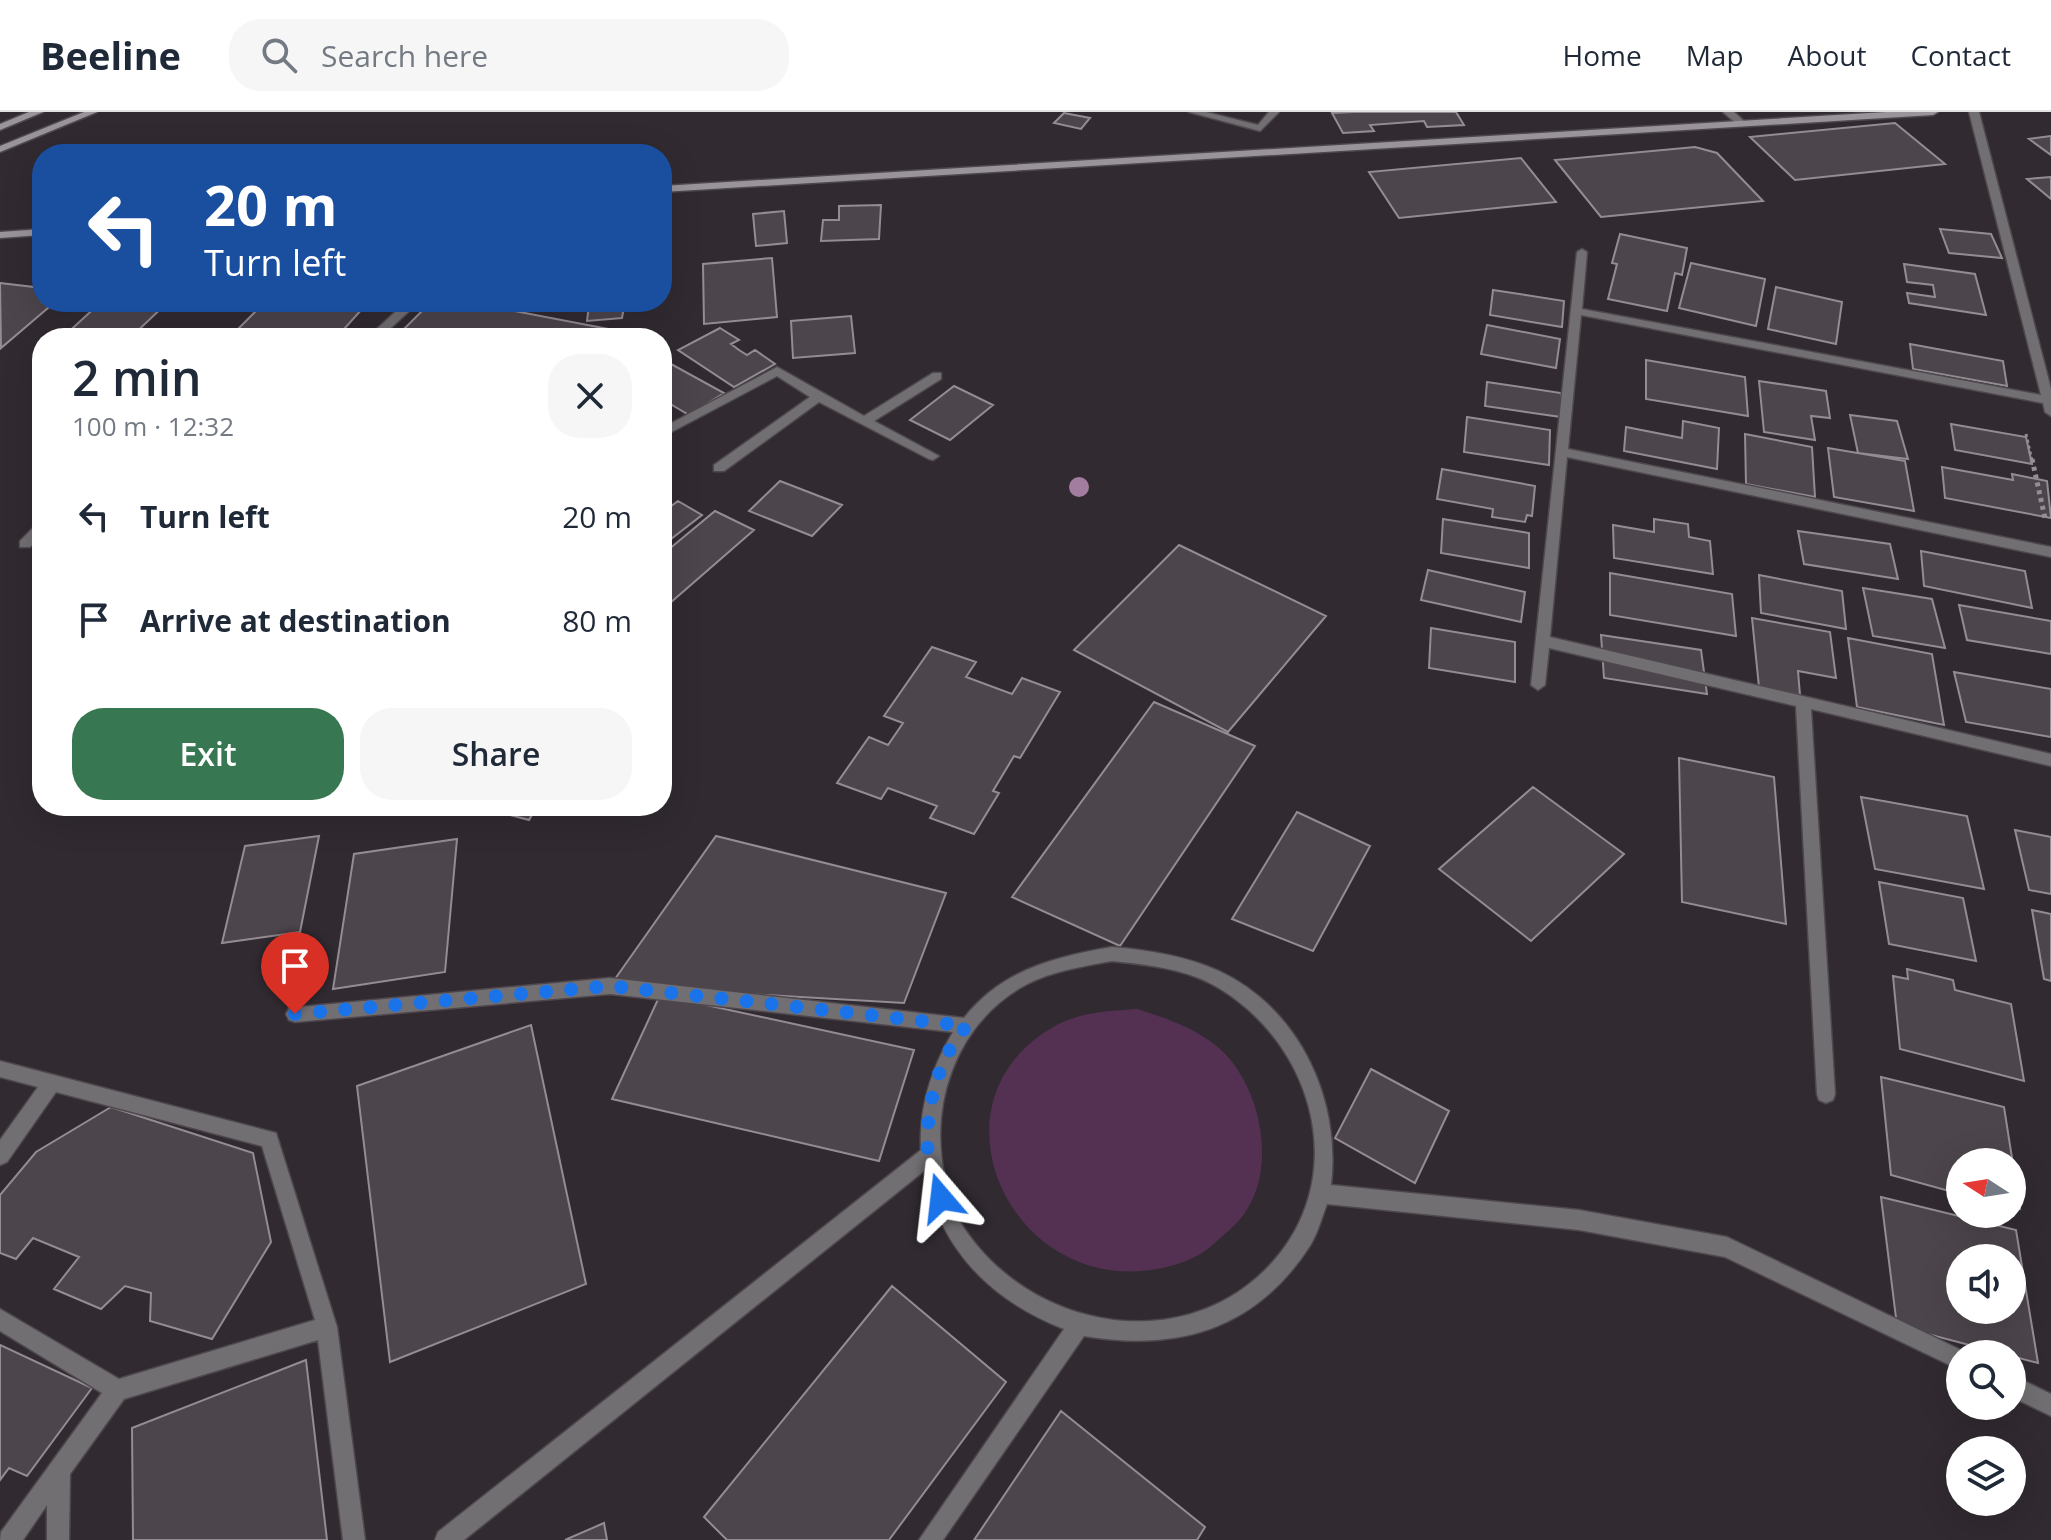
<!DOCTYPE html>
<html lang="en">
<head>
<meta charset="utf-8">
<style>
  body { margin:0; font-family:"Open Sans",sans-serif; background:#f6f6f7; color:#1f2937; height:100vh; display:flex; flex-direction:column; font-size:30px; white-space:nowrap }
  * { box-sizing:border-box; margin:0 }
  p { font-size:26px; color:#747a83 }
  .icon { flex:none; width:44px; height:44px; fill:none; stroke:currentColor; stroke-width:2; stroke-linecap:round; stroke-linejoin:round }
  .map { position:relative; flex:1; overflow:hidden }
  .details { position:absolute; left:32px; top:216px; width:640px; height:488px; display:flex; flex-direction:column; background:#fff; border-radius:32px; box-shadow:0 8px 32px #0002 }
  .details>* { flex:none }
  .banner { position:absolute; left:32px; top:32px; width:640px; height:168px; border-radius:32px; box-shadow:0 8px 32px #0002; background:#1a4fa0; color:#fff; overflow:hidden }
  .needle { width:52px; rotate:282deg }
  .controls { position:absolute; left:1946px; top:1036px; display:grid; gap:16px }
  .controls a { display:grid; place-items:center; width:80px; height:80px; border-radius:50%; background:#fff; box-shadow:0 8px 32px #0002; font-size:40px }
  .pin { position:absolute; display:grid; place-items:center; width:68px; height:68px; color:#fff; margin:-82px -34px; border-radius:50% 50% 50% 0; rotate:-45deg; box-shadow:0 0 8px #0007 }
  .pin .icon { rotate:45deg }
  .me { position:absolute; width:88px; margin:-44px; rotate:343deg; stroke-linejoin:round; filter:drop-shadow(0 0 6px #0008) }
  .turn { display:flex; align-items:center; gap:28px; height:168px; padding:0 40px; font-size:36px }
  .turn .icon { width:104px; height:104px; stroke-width:2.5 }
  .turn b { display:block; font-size:56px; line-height:68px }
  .round { display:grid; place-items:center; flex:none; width:84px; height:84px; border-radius:32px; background:#f6f6f7 }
  .head { display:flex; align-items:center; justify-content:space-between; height:136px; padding:0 40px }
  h1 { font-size:48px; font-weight:600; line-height:60px }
  .action { display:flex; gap:16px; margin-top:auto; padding:16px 40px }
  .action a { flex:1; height:92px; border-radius:32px; background:#377751; color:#fff; font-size:32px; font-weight:600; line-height:92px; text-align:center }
  .action a+a { background:#f6f6f7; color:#1f2937 }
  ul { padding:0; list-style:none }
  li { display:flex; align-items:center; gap:24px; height:104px; padding:0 40px }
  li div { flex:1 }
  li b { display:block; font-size:30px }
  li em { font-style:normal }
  header { display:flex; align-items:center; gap:48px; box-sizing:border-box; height:112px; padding:0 40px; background:#fff; border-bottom:2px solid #e0e1e3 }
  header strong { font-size:38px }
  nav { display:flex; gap:44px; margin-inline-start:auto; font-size:28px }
  .search { width:560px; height:72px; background:#f6f6f7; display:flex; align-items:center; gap:20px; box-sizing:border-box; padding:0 28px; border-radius:32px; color:#747a83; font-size:30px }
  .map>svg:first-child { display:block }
  .green { fill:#543153 }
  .building { fill:#4c454c; stroke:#948c93; stroke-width:2; fill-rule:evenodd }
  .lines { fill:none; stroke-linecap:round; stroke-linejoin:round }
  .street-casing { stroke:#4e484e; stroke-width:3 }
  .secondary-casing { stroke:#4e484e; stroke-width:3 }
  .path-far1 { stroke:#948e93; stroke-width:3; stroke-dasharray:3 3; stroke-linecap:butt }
  .path { stroke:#948e93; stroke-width:5; stroke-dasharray:4 4; stroke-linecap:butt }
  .street { fill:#726f72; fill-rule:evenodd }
  .secondary { fill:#999499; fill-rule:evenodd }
  .tree { fill:#a27da0 }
  .route { stroke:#1a73e8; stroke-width:14; stroke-dasharray:0 25.2 }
</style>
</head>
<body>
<header>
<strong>Beeline</strong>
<div class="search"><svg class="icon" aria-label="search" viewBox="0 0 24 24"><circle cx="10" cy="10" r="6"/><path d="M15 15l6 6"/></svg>Search here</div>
<nav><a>Home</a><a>Map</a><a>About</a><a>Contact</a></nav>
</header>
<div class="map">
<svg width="2051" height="1428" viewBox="0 0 2051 1428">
  <rect width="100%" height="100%" fill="#312b31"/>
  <path class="green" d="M1137,897C1165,906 1190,914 1214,932C1260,967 1279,1054 1244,1102C1237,1112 1227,1120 1218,1128C1199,1148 1168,1157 1141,1159C1004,1170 926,986 1055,914C1080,900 1109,899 1137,897Z"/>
  <path class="building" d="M1353,0H1456L1464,13L1427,15L1424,9L1370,13L1374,19L1343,21L1332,1Z
    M1064,1L1090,6L1081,17L1054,11Z
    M1895,11L1945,52L1795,68L1750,25Z
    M2051,24V43L2029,27Z
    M1695,35L1717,41L1763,89L1601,105L1555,48Z
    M1521,46L1556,90L1399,106L1369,60Z
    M2051,65V87L2027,67Z
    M881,93L879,127L821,129L823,108H839V94Z
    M784,99L787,131L756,134L753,102Z
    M1940,117L1991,122L2002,146L1949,141Z
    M1620,122L1687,136L1682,163L1675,161L1667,199L1608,187L1617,152L1612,151Z
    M772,146L777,205L704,212L703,152Z
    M1691,151L1765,167L1756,214L1679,196Z
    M1904,152L1975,162L1986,203L1909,191L1907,181L1935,185L1933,173L1907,170Z
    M0,171L42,176V190H55L1,236Z
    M1776,175L1842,190L1836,232L1768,217Z
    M1493,178L1564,189L1562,215L1490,203Z
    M101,190H168L130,226H62Z
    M265,190H318L363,196L336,226H229Z
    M431,190H517L509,198L645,224L395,226Z
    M567,190H625L622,206L587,209L589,193L567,195Z
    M851,204L855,241L793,246L791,209Z
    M1487,213L1560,227L1556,256L1481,242Z
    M720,216L739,228L731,232L739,238L747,243L755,238L775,252L734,275L678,238Z
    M1910,232L2003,249L2007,274L1913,257Z
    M1646,248L1745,265L1748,304L1646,287Z
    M671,252L724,281L689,303L662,287V258Z
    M1759,269L1826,279L1830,306L1811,304L1815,328L1764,320Z
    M1487,270L1561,281V305L1485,294Z
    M954,274L993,293L950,328L910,308Z
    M1850,303L1897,309L1908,347L1858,341Z
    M1467,305L1550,318L1549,353L1464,340Z
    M1683,309L1719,316L1717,357L1624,339L1626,315L1682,326Z
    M1951,312L2026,325L2032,352L1955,338Z
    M1745,322L1812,335L1815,385L1746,372Z
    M1828,336L1905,349L1914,399L1834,385Z
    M1942,355L2013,368L2012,362L2047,369L2051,406L1945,386Z
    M1442,357L1535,374L1532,404L1527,403L1525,410L1492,405L1493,397L1437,387Z
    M780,369L842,393L812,424L749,399Z
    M678,389L702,403L662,434V401Z
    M715,399L754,418L662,498V443Z
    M1443,407L1529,421V456L1441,441Z
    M1654,407L1688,412L1689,425L1710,429L1713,462L1614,446L1613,413L1654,420Z
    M1798,419L1890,432L1898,467L1804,452Z
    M1179,433L1326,504L1228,620L1074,538Z
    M1921,439L2025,459L2032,496L1924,474Z
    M1428,458L1525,480L1521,510L1421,488Z
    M1610,461L1732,482L1736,524L1610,503Z
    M1759,463L1842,479L1846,517L1761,501Z
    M1863,476L1932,487L1945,536L1873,524Z
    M1959,493L2051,509V542L1967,528Z
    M1752,506L1830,520L1836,566L1798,559L1800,583L1759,575Z
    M1431,516L1515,530V570L1429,556Z
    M1601,523L1701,538L1707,582L1604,566Z
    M1848,526L1932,542L1944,613L1857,595Z
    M932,535L976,550L966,565L1012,582L1022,566L1060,580L1020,646L1014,644L993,679L999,681L974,722L930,706L937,694L888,676L881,687L837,671L869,625L888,633L903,611L884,604Z
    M1954,560L2051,577V625L1966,610Z
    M1154,590L1255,634L1120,834L1012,785Z
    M1679,646L1774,665L1786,812L1682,790Z
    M1533,675L1624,742L1531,829L1439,757Z
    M1861,685L1967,704L1984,777L1875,757Z
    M475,694H537L529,708Z
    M1297,700L1370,734L1313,839L1232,807Z
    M2015,718L2051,725V782L2029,778Z
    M319,724L300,820L222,831L245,734Z
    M716,724L946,781L904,891L610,874Z
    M457,727L445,860L333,877L354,742Z
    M1879,770L1963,786L1976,849L1889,832Z
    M2032,798L2051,802V869L2044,867Z
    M1907,857L1953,868L1955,878L2011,892L2024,969L1900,937L1893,864L1908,867Z
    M660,883L914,938L879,1049L612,987Z
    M531,913L586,1172L390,1250L357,974Z
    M1371,957L1449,999L1415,1071L1335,1026Z
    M1881,965L2004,995L2020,1097L2012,1095V1050H1960V1082L1891,1063Z
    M111,995L253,1041L271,1130L212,1227L150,1209L151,1181L125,1174L101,1197L54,1177L79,1145L33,1126L16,1147L0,1141V1083L36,1040Z
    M1881,1085L2016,1118L2038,1251L1897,1214ZM1960,1146H2012V1198H1960Z
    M892,1174L1006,1270L889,1428H727L704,1405Z
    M0,1233L92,1276L27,1364L9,1356L0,1368Z
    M306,1248L327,1428H133L132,1316Z
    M1061,1299L1205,1415L1197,1428H974Z
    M604,1411L607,1428H565Z"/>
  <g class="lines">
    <defs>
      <path id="street" d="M1189,0H1206L1258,13L1269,0H1279L1260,19Z
        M1723,0H1734L1746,11L1738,13Z
        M1969,0H1979L2051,277V304L2045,300L2043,291L1581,203L1568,337L2051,435V445L1567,345L1550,525L2051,642V654L1811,597L1835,982L1833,988L1826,991L1819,988L1817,982L1796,594L1549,536L1545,573L1538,578L1531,573L1577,140L1582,137L1587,140L1582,197L2041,283Z
        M406,190H419L380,226H367Z
        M777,255L864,304L933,261H941V267L874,309L939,344L933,348L929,347L819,290L724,359H714V353L810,285L777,264L662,325V316Z
        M42,411V423L30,435H20V429L37,412Z
        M1112,835C1149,838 1185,844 1219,859C1300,897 1341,988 1331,1073L1579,1098L1727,1125L1967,1241L1960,1242V1258L1725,1145L1579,1118L1327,1092C1322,1105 1318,1120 1311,1132C1257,1217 1179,1240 1084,1224L943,1428H919L1064,1217C990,1188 941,1138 924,1059L464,1428H435L438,1420L921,1038C919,995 931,957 953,920L610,882L295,910L289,908L286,902L289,896L610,866L964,906C1002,858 1054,845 1112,835ZM1112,849C1150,853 1190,857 1222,878C1317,938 1350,1069 1269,1154C1178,1250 1016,1214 955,1101C950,1091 947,1077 945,1066C929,995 954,916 1020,876C1047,860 1080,855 1112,849Z
        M0,949L276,1021L337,1215L365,1428H343L318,1228L124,1287L70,1362L69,1428H47V1393L23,1428H0L1,1420L102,1281L0,1219V1197L119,1267L315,1208L262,1034L56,980L7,1050L0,1053V1028L38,975L0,965Z
        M2012,1263L2051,1282V1304L2012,1285Z"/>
      <path id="secondary" d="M29,0H43L0,18V12Z
        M84,0H97L0,40V34Z
        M1886,0H1938L1933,3L662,80V74Z
        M42,117V123L0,126V120Z"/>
    </defs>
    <use href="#street" class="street-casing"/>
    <use href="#secondary" class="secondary-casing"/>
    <path class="path-far1" d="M2026,322L2032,349"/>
    <path class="path" d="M2032,347L2045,406"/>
    <use href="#street" class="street"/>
    <use href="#secondary" class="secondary"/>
  </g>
  <circle class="tree" cx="1079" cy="375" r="10"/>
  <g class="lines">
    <path class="route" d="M295,902L610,874L967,914C938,944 924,1001 928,1043C930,1057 937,1072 941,1086"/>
  </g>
</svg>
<div class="controls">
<a><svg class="needle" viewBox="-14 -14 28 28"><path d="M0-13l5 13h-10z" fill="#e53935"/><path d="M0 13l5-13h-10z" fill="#747a83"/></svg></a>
<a><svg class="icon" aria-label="sound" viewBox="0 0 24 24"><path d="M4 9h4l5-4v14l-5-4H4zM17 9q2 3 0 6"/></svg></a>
<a><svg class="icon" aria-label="search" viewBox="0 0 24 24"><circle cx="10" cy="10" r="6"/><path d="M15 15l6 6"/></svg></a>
<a><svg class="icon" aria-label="layers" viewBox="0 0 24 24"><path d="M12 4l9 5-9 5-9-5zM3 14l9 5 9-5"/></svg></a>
</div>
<div class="pin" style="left:295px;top:902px;background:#d93025"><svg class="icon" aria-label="arrive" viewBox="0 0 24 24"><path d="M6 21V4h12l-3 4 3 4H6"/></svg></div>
<svg class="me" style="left:941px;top:1086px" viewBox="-20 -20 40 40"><path d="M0-17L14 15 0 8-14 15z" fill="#1a73e8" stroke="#fff" stroke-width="4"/></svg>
<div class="banner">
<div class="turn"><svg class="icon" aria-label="left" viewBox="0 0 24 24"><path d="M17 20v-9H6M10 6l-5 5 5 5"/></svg><div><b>20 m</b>Turn left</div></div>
</div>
<section class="details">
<div class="head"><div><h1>2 min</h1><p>100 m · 12:32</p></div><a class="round"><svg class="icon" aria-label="close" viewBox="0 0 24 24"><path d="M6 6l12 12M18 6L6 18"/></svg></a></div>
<ul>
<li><svg class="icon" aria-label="left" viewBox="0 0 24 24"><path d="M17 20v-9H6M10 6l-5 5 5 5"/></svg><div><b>Turn left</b></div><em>20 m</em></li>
<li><svg class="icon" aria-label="arrive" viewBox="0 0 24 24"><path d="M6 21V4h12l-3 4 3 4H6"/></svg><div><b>Arrive at destination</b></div><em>80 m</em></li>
</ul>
<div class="action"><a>Exit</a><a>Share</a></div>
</section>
</div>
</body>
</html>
